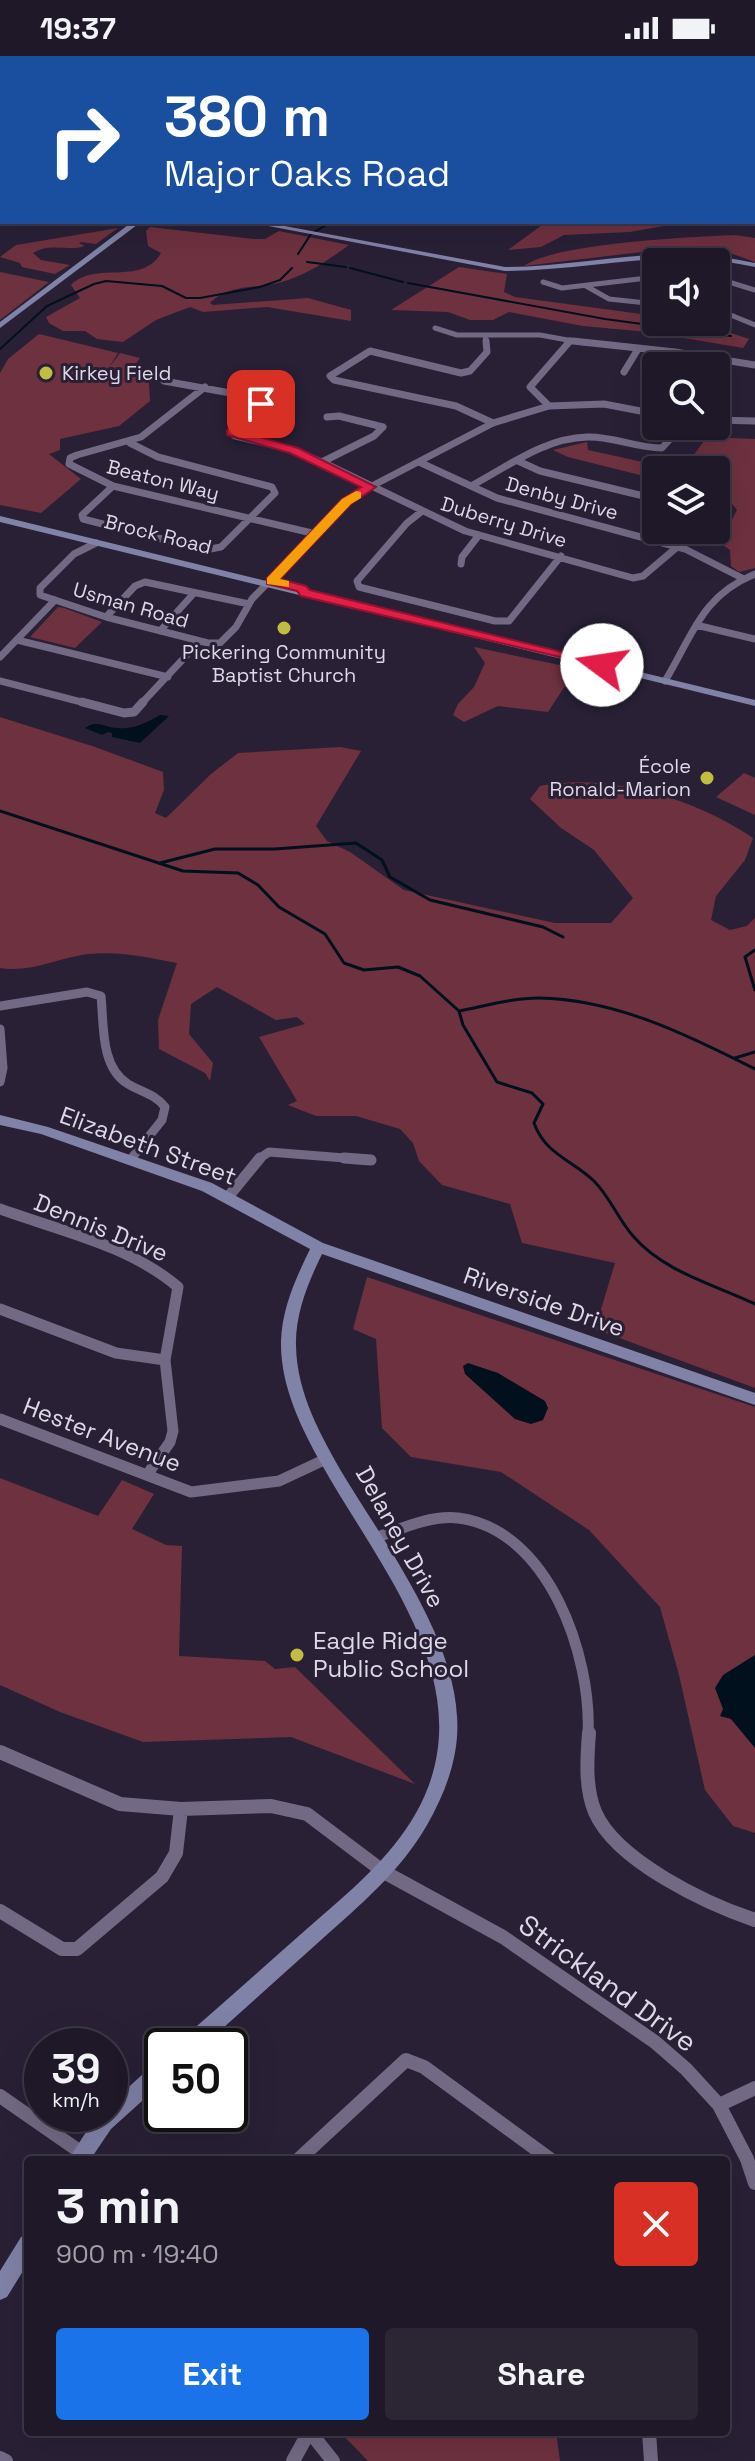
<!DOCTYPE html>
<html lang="en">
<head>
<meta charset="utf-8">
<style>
  body { margin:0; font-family:"Space Grotesk",sans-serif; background:#2c2534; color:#f1f3f6; height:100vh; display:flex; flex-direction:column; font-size:30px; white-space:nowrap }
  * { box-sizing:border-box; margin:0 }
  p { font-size:26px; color:#a1a0a8 }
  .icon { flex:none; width:44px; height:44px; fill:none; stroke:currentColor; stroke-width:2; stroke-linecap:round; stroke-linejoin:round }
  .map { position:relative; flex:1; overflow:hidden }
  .details { position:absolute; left:24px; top:2100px; width:706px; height:280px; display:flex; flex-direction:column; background:#1f1828; border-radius:8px; box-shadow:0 8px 32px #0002,0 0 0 2px #3c3745 }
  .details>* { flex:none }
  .hud { position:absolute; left:0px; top:0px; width:756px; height:168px; box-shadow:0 8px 32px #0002,0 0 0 2px #3c3745; background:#1a4fa0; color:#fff; overflow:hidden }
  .tools { position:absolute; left:642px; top:192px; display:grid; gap:16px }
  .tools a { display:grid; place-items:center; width:88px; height:88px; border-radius:8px; background:#1f1828; box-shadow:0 8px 32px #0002,0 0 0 2px #3c3745; font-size:40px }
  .speed { position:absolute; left:24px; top:1972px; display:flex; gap:16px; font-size:40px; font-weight:700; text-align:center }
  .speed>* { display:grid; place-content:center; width:104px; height:104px; border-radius:50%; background:#1f1828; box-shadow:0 8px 32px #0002,0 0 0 2px #3c3745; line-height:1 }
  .speed small { font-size:20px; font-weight:400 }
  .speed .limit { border:4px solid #111; border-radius:12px; background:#fff; color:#111 }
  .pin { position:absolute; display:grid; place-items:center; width:68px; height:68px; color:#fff; margin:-34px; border-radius:16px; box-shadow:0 4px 12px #0006 }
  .me { position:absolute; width:88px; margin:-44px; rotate:284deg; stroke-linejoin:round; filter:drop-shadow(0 0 6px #0008) }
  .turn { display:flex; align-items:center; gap:28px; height:168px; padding:0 32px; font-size:36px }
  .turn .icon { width:104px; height:104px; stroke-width:2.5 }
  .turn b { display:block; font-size:56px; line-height:68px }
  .round { display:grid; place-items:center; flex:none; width:84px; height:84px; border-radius:8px; background:#2c2534 }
  .head { display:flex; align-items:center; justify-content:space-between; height:136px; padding:0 32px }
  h1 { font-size:48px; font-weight:700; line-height:60px }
  .cta { display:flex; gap:16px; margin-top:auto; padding:16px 32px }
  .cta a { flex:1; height:92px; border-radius:8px; background:#1a73e8; color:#fff; font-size:32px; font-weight:700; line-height:92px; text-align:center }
  .cta a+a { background:#2c2534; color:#f1f3f6 }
  .status { display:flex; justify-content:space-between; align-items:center; height:56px; padding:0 40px; background:#1f1828; direction:ltr }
  .status svg { height:22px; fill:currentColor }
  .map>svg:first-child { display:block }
  .green { fill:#6e313f }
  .water { fill:#00101c }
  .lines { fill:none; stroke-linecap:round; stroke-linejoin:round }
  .stream-far1 { stroke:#00101c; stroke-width:2 }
  .stream { stroke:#00101c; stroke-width:3 }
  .street-far4 { stroke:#726984; stroke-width:5 }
  .street-far3 { stroke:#726984; stroke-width:7 }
  .street-far2 { stroke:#726984; stroke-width:9 }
  .street-far1 { stroke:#726984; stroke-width:11 }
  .street { stroke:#726984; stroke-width:14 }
  .secondary { fill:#8182a7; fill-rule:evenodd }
  .route { fill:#e11d48; stroke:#92132f; stroke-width:2 }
  .slow { fill:#f59e0b }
  .poi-dot { fill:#c1bd40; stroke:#292036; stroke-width:3 }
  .labels { text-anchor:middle; stroke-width:6; stroke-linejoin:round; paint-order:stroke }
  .far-poi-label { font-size:20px; fill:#ddd8e7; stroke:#292036; text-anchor:start }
  .far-street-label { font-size:20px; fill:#ddd8e7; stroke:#292036 }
  .street-label { font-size:24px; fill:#ddd8e7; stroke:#292036 }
  .poi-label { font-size:24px; fill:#ddd8e7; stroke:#292036; text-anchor:start }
  .near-street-label { font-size:28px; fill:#ddd8e7; stroke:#292036 }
</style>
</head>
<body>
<div class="status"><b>19:37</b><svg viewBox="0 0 49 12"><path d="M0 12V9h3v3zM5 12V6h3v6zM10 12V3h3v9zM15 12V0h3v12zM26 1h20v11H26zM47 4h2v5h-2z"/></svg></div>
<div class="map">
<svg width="755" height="2405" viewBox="0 0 755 2405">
  <rect width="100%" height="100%" fill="#292036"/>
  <path class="green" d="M546,166H685L630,176L564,179L541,191L508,194Z
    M150,171L254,183H265L279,175L349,189C327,205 308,218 282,226C258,233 229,227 210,247L213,249L308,242L351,254V265L267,251L203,256L190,251L156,264L123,286L97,283L85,275H63L49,267L46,261L80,242L71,229C96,204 141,231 161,197L148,190L146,175Z
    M118,172L96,188L81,186L79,187L85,190C68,196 51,186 33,197L41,204L70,209L55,218L22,211L20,207L0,201L16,189Z
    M735,179L755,182V206L719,193L692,190L524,210C556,187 691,181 735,179Z
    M459,211L507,218L504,236L515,241L656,260V266H698L749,283L743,292L648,276L583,270L509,256L493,264H470L448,256L391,254Z
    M0,216L49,226L0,264Z
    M39,278L118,297L108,313L120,297L140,302L135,309L153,319L149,327L150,345L119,370L60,383V394L49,398L81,423L41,457L0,449V317L8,303Z
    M707,381L755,383V512L739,516L731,510L730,494L720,487L737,454L725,439L716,436V414H656V423L568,401L553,394L587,386L588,394L670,412L687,408Z
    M58,551L64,552L102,566L75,592L30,581Z
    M474,591L602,618L591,635L565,630L548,656L498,650L464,666L453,659L458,648L474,631L485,607Z
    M0,661L95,691L163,716L164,734L155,757L166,762L211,718L238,697L340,691L361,695L316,770L327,785L350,796L404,834L555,867H611L633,842L594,794L561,772L530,743L540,730C609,716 696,743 753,782L745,804L716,840L711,864L730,874L747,870L755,862V1332L595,1273L615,1207L522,1187L510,1148L442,1129L419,1105L413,1087L400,1073L356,1060H316L288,1049L297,1045L259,981L305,968L297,961L276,964L217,931L191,948L189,978L213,1007L210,1025L205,1017L159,993L158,964L177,907C147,901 118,895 88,898C57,902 31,917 0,912Z
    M744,717L755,722V759L716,741Z
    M367,1221L755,1351V1777L733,1770L705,1734L679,1619L660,1551L589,1474L501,1416L411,1401L382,1372L376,1283L353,1273Z
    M0,1422L98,1460L122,1424L154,1438L132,1473L166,1489L182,1490L179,1600L265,1605L275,1613L295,1611L415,1728L291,1681L143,1686L60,1656L0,1629Z
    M340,2376H556L560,2405H368Z"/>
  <path class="water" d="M160,659L169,660L140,687L112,681V677L108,676L102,679L85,672C98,663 102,671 116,672C133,674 146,667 160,659Z
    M468,1307L498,1317L545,1345L548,1352L543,1364L531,1368L515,1363L465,1318L463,1310Z
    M755,1599V1692L731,1663L720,1660L723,1653L715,1632L723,1619Z"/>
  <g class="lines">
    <path class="stream-far1" d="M298,198L311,178L331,166
      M307,206L346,211
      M350,212L403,226
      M408,227L605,263L731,280
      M0,293L47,250L94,228L106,225L162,230L186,242H200L260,231L280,224L292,212"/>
    <path class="stream" d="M0,755L183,815L238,817L258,829L279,851L325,878L344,907L364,914L398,911L420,920L459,955L463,969L497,1026L532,1037L543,1048L534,1067C545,1098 572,1104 594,1125C610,1141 618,1163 633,1180C664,1216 713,1228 755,1248
      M160,807L215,793H275L356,787L382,804L390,821L430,844L543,871L563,881
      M755,894L745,901L755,934
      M459,955C485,950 512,942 539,942C615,943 688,979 755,1013
      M735,1002L755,996"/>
    <path class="street-far4" d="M218,0L229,2
      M370,0L382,2
      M637,0L649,2
      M251,2L254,0
      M400,2L403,0
      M462,2L465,0
      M716,222L755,234
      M543,226L562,232L656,221
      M586,230L609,243L656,248
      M716,253L755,269
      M435,272L457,279H540L584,287
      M485,279L486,287"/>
    <path class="street-far3" d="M486,285L487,296L470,315L461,317L370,295L330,320L334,324L456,350L493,367
      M573,285L675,296L755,309
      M624,316L638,293
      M164,325L258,342L261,348L231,377L235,380L283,391L322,406L465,475L633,522L643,520L676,492
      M205,331L141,381L77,399L70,402L69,408L113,430L316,478
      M549,350L530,331L570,285
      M716,364L755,365
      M518,405L540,415L656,443
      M322,406L374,380L383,371L339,360L327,361
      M419,406L497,442L685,493L742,522
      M113,430L82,459L83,463L205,494L221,491L275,437L272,431L158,401L130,387
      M471,430C507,411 544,382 587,381C612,380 636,392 662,392L671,382L674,370
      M421,456L407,467L357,525L359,531L495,565H509L561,500
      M96,487L74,498L40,532V539L106,561L208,587H220L236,571L252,543L346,446L370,431L493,367L549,350L604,348L656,358
      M461,508L462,501L479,479
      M106,561L135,530L145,526L249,548
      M696,569L755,583
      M160,575L194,537
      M17,584L168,621
      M0,601L55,544
      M0,625L89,648
      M665,625C693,579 701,540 755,518
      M141,648L200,585"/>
    <path class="street-far2" d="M82,646L124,657L134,656L143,646
      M0,950L87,936L101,940C104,968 100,1011 128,1028C141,1036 155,1038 165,1051L162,1064L131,1103
      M0,973L3,1012L0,1026
      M257,1104L269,1096L370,1104"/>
    <path class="street-far1" d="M344,1102L371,1104
      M228,1141L260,1102
      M0,1153C60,1175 129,1189 178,1231L165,1304L173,1375L170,1386L147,1419
      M0,1253L116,1297L165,1304
      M0,1363L191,1436L279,1425L326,1403
      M375,1482C400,1473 430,1459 458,1462C549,1473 592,1601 588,1679"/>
    <path class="street" d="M589,1677C587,1703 585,1732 595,1756C616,1805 707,1848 755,1864
      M0,1696L120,1748L181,1753L271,1750L307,1758L384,1816L503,1881L655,1986L686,2013L719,2049L747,2103L755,2127
      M0,1855L62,1893H77L162,1821L176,1797L181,1753
      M0,2040L82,2097
      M719,2049L755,2032
      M298,2104L406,2004L424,2011L551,2104
      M310,2376L333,2405
      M649,2376L651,2405
      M0,2402L6,2405
      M293,2405L309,2376"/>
    <path class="secondary" d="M0,124H2V129H0Z
      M132,166H141L0,272V266Z
      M247,166H263L505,211C568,211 630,196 693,198C714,199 734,203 755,207V211C734,207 714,203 693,203C630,201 568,215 505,215Z
      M0,460L755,644V650L0,466Z
      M0,1059L48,1071L212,1127L323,1187L755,1337V1349L322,1198C308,1227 295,1258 296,1290C297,1338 321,1380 344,1420C385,1487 453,1580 457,1660C460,1698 446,1736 427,1769C400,1816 360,1849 321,1884C281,1920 242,1955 203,1990H180L182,1983C225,1946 267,1908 309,1871C349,1836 389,1804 416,1757C486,1633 381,1514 322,1409C301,1372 280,1329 281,1285C282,1252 296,1222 310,1193L202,1135L41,1078L0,1069Z
      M162,2005V2027L111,2073L90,2104H68L97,2059L110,2058V2048L155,2007Z
      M28,2178V2207L7,2241L0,2244V2215L21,2181Z"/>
  </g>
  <path class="route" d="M257,346L266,348L239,375L298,392L376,431L351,448L280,523L306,530L310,534L607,607V612L301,540L297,535L267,528V522L342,443L361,431L290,397L227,379V374Z"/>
  <path class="slow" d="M356,435L361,436V442L351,448L280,523L289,525V531L267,528V522L342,443Z"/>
  <g class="poi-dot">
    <circle cx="46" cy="317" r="8"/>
    <circle cx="284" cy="572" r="8"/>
    <circle cx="707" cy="722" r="8"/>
    <circle cx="297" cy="1599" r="8"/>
  </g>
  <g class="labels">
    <g class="far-poi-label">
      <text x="62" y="324">Kirkey Field</text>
      <text x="284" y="603" text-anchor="middle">Pickering Community<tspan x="284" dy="23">Baptist Church</tspan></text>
      <text x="691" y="717" text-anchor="end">École<tspan x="691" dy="23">Ronald-Marion</tspan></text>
    </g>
    <g class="far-street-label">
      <text transform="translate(163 424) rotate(14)" y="7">Beaton Way</text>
      <text transform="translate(562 442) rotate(15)" y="7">Denby Drive</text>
      <text transform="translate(504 466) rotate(17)" y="7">Duberry Drive</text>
      <text transform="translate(158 478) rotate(14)" y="7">Brock Road</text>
      <text transform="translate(131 549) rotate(16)" y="7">Usman Road</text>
    </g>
    <g class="street-label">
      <text transform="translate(148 1090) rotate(20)" y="8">Elizabeth Street</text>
      <text transform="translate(101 1172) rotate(22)" y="8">Dennis Drive</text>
      <text transform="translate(544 1246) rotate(19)" y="8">Riverside Drive</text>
      <text transform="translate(102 1379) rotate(21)" y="8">Hester Avenue</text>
      <text transform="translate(400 1481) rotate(61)" y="8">Delaney Drive</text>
    </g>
    <g class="poi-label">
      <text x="313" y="1593">Eagle Ridge<tspan x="313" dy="28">Public School</tspan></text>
    </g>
    <g class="near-street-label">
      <text transform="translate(608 1927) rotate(36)" y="10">Strickland Drive</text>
    </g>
  </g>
</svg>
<div class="tools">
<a><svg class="icon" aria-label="sound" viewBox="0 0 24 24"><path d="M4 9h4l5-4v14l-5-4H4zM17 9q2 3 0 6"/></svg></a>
<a><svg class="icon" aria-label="search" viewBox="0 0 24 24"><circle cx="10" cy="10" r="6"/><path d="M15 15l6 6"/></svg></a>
<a><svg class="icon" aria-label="layers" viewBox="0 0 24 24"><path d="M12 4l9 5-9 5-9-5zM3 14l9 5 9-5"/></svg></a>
</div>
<div class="speed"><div>39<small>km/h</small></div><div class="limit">50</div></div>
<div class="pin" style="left:261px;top:348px;background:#d93025"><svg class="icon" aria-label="arrive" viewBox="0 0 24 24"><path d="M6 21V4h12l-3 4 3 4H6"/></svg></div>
<svg class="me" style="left:602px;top:609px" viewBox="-20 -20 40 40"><circle r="19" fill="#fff"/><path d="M0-13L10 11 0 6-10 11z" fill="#e11d48"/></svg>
<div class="hud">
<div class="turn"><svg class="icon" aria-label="right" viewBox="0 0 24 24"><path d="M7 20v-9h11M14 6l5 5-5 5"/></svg><div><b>380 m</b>Major Oaks Road</div></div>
</div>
<section class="details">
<div class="head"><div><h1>3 min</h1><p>900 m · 19:40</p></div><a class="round" style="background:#d93025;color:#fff"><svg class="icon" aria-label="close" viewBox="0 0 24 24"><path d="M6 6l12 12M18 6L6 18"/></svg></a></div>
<div class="cta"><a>Exit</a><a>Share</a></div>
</section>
</div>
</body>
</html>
